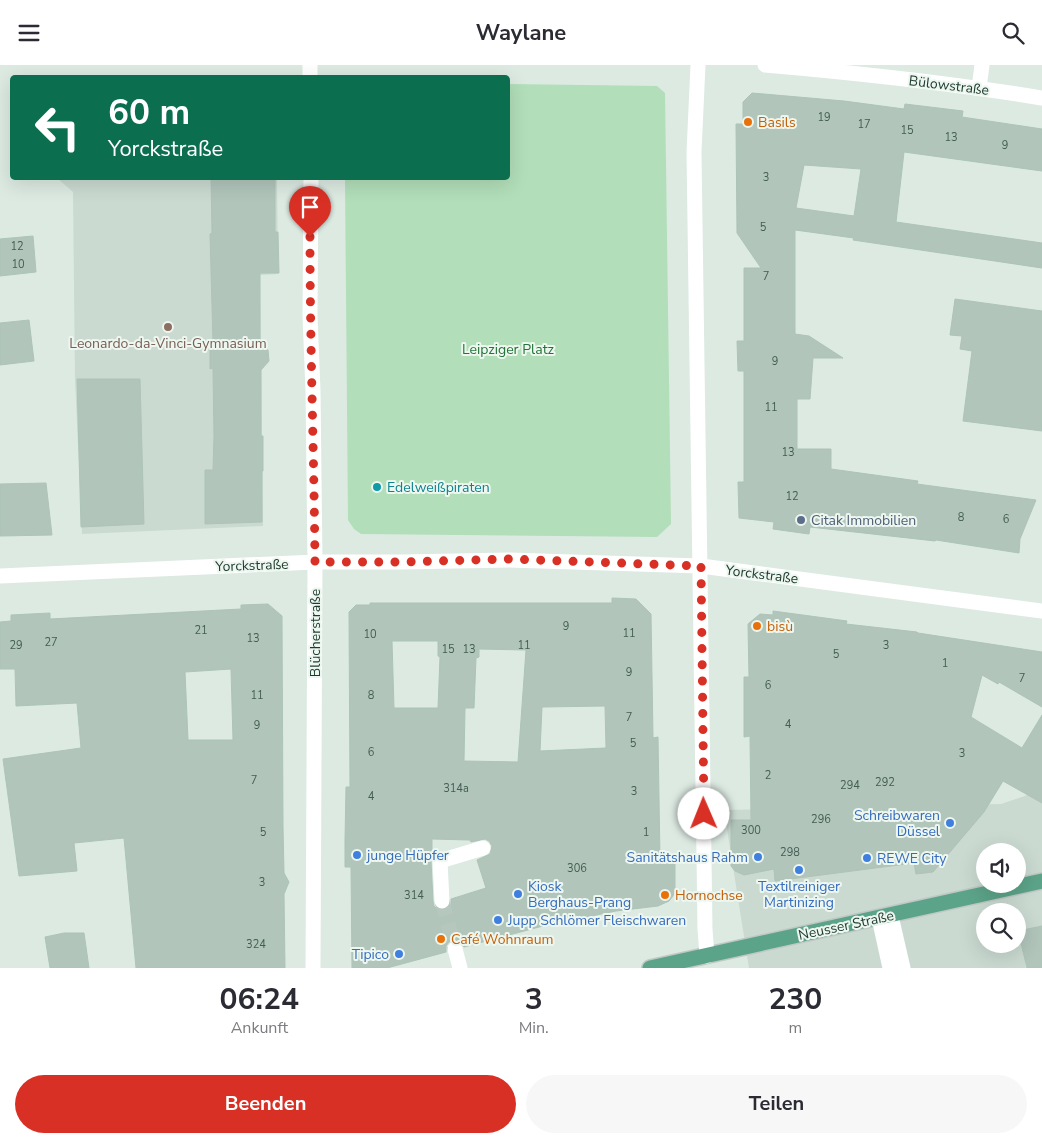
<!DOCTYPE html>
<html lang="de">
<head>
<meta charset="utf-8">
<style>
  body { margin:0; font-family:"Nunito Sans",sans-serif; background:#f7f7f7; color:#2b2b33; height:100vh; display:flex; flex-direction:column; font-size:19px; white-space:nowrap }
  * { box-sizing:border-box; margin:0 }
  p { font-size:16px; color:#7c7c81 }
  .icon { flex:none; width:28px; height:28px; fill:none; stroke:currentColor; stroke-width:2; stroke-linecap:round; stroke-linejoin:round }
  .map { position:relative; height:903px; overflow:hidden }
  .sheet { display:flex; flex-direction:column; background:#fff; flex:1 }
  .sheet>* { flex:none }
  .banner { position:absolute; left:10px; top:10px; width:500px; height:105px; border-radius:5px; box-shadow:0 5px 20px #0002; background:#0b6e4f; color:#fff; overflow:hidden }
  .fabs { position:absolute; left:976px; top:778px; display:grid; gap:10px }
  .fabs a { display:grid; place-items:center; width:50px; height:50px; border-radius:50%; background:#fff; box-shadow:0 5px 20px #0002; font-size:25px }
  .pin { position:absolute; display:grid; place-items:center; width:42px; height:42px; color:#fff; margin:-51px -21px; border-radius:50% 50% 50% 0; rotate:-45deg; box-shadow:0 0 5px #0007 }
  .pin .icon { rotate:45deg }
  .me { position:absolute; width:55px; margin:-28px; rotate:359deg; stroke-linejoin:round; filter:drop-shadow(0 0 4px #0008) }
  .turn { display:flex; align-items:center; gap:18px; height:105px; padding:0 15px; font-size:22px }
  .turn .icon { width:65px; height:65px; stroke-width:2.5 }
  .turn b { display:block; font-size:35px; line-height:42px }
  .eta { display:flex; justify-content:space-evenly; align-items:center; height:85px; text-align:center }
  .eta b { font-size:30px; font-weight:700; line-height:35px }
  .button { display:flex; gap:10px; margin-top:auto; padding:10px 15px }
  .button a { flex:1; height:58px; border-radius:30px; background:#d93025; color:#fff; font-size:20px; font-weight:700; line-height:58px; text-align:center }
  .button a+a { background:#f7f7f7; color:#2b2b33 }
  header { display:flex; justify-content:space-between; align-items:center; height:65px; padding:0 15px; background:#fff; font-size:22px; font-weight:700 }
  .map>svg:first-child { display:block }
  .built { fill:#cadad1; fill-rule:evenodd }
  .green { fill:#b2deb9 }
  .building { fill:#b1c5bb; stroke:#aec4b8; fill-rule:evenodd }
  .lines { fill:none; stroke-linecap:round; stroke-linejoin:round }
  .minor-tunnel { stroke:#b6c7be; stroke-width:15; stroke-dasharray:15 8; stroke-linecap:butt }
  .major-casing { stroke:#c0c8c5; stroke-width:18 }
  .minor { stroke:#fff; stroke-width:15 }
  .major { stroke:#5ca489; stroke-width:15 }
  .route { stroke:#d93025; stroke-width:9; stroke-dasharray:0 16.2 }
  .food-dot { fill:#e8710a; stroke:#edf7f0; stroke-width:2 }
  .education-dot { fill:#8d6e63; stroke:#edf7f0; stroke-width:2 }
  .culture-dot { fill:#0f9aa8; stroke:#edf7f0; stroke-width:2 }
  .service-dot { fill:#5c6f8a; stroke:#edf7f0; stroke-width:2 }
  .shop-dot { fill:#3f7fe0; stroke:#edf7f0; stroke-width:2 }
  .labels { text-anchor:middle; stroke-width:4; stroke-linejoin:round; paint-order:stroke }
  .number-label { font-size:11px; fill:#425d52 }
  .street-label { font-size:14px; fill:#1d3a2f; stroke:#edf7f0 }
  .food-label { font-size:14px; fill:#c56008; stroke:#edf7f0; text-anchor:start }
  .education-label { font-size:14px; fill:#785e54; stroke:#edf7f0 }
  .park-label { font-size:14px; fill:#247439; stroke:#edf7f0 }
  .culture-label { font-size:14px; fill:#0d838f; stroke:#edf7f0; text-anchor:start }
  .service-label { font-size:14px; fill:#4e5e75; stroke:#edf7f0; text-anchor:start }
  .shop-label { font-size:14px; fill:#366cbe; stroke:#edf7f0; text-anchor:start }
</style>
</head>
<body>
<header><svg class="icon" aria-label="menu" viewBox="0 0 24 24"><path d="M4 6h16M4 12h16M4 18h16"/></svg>Waylane<svg class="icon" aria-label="search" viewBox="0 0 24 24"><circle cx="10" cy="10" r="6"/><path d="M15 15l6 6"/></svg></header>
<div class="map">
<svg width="1042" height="903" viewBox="0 0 1042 903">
  <rect width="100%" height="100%" fill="#dceae2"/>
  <path class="built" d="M57,113H277L278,209L260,210L263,461L82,469L75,314L73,127Z
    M1042,725V861L1021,866L1026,903H749L724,745L1001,739ZM985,786H1018V819H985ZM985,846H1018V879H985Z"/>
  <path class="green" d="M508,19L657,21L665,28L671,459L657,472L361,469L354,464L348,455L345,113L508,112Z"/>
  <path class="building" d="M752,28L844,36L904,44L905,39L963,46L962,52L1042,64V106L904,87L896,157L1042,178V203L853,175L854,173L795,165V269L809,271L843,293H813L810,334H797V384H831V404L918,416L917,419L1036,435L1020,474L1019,488L936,475L935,476L810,462L809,469L773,464L774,457L739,453L738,417H744V306H738L737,276H744V203H761L737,168L736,59H743V37ZM804,100L861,104L854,151L796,143Z
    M211,112H275V167H278L279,208H260V276L268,285L269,296L261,305V371H263V406H262V457L205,459V405H213L214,371L213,303L210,304V278H213L210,169L212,168Z
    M33,171L36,207L0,211V174Z
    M955,234L1042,246V366L963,356L972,286L960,284L962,271L950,270Z
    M29,255L34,296L0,300V258Z
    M77,314H140L144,459L81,462Z
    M46,418L52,470L0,471V419Z
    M612,533L636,534L651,549L653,673L658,672L660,794H675V825L673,831L669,836L658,841L616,846L543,861L464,882L461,877L453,875L449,877L446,881V887L387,903H352L351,802H345V775L346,722H350L349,547L356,540H370V538H612ZM392,576H438V591L440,592L438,643H394ZM479,584L526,585L518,697L464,696L465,643H474L476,593L479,592ZM605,641L606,683L540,686L542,642ZM432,774L470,775L471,777L485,774L489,776L492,781L490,789L477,795L486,823L451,834V840L447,844L438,845L434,841L433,836L431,796L432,791Z
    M268,539L282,551L283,762L284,808L289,817L284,829L285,903H136L124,773L74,778L77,806L19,811L3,694L81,683L77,638L16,641L15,604H0V557L11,556V550L50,548V554L241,544V540ZM231,604L233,675H188L185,607Z
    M773,546L847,556L846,559L917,567L918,568L1042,587V642L999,617L998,619L982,610L971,652L1022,683L1042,650V738L1003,716L984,747L933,807L916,809L914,798L775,816L774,804L744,810L735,806L731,801V755H751L750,671L744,672V612H749L748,559L760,549L773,550Z
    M1042,861V903H1027L1018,866Z
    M64,868H84L89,903H50L45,872Z"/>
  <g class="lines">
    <path class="minor-tunnel" d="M442,836L455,884"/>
    <defs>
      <path id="major" d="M650,903L1042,816"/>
    </defs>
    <use href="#major" class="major-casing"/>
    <path class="minor" d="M698,0L694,87L705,864L707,891
      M765,0C858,8 950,18 1042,33
      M310,12V0
      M979,23L982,0
      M311,112L310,251L313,326L315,497L313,903
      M0,511L315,497H402L509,495L701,501L1042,546
      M442,836L440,796L483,783
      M891,851L903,903
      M879,853L890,903
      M455,884L460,903"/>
    <use href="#major" class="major"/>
  </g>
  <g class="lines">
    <path class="route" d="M310,172C310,280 314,388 315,497H402L509,494L701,501L704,749"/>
  </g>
  <g class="food-dot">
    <circle cx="748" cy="57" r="5"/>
    <circle cx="757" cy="561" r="5"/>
    <circle cx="665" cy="830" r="5"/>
    <circle cx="441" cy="874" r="5"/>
  </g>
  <circle class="education-dot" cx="168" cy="262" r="5"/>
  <circle class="culture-dot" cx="377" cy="422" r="5"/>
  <circle class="service-dot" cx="801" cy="455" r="5"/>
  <g class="shop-dot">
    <circle cx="950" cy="758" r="5"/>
    <circle cx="357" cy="790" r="5"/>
    <circle cx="758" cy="792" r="5"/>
    <circle cx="867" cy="793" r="5"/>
    <circle cx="799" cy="805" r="5"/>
    <circle cx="518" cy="829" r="5"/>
    <circle cx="498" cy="855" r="5"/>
    <circle cx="399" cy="889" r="5"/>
  </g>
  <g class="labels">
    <g class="number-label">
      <text x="824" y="56">19</text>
      <text x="864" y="63">17</text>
      <text x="907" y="69">15</text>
      <text x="951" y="76">13</text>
      <text x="1005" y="84">9</text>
      <text x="766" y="116">3</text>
      <text x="763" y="166">5</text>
      <text x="17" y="185">12</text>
      <text x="18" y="203">10</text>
      <text x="766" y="215">7</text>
      <text x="775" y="300">9</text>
      <text x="771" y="346">11</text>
      <text x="788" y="391">13</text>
      <text x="792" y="435">12</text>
      <text x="961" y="456">8</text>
      <text x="1006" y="458">6</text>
      <text x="566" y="565">9</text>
      <text x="201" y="569">21</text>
      <text x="629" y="572">11</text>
      <text x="370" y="573">10</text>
      <text x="253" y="577">13</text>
      <text x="51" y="581">27</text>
      <text x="16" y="584">29</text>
      <text x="524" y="584">11</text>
      <text x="886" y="584">3</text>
      <text x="448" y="588">15</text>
      <text x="469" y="588">13</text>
      <text x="836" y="593">5</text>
      <text x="945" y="602">1</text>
      <text x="629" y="611">9</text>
      <text x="1022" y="617">7</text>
      <text x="768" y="624">6</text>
      <text x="257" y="634">11</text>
      <text x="371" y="634">8</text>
      <text x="629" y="656">7</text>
      <text x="788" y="663">4</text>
      <text x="257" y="664">9</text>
      <text x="633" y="682">5</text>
      <text x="371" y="691">6</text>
      <text x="962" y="692">3</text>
      <text x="768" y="714">2</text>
      <text x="254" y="719">7</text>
      <text x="885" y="721">292</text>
      <text x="850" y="724">294</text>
      <text x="456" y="727">314a</text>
      <text x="634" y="730">3</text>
      <text x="371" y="735">4</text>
      <text x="821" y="758">296</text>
      <text x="751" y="769">300</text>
      <text x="263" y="771">5</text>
      <text x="646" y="771">1</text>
      <text x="790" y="791">298</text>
      <text x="577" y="807">306</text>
      <text x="262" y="821">3</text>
      <text x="414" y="834">314</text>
      <text x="256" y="883">324</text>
    </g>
    <g class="street-label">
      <text transform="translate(949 20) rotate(7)" y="5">Bülowstraße</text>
      <text transform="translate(252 500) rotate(-2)" y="5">Yorckstraße</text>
      <text transform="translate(762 509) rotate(7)" y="5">Yorckstraße</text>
      <text transform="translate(315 568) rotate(-90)" y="5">Blücherstraße</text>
      <text transform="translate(846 860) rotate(-12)" y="5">Neusser Straße</text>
    </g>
    <g class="food-label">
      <text x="758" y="62">Basils</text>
      <text x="767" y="566">bisù</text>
      <text x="675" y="835">Hornochse</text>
      <text x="451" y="879">Café Wohnraum</text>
    </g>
    <g class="education-label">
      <text x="168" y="283">Leonardo-da-Vinci-Gymnasium</text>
    </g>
    <g class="park-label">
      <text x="508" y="289">Leipziger Platz</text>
    </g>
    <g class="culture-label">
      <text x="387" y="427">Edelweißpiraten</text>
    </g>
    <g class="service-label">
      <text x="811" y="460">Citak Immobilien</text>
    </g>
    <g class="shop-label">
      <text x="940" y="755" text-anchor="end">Schreibwaren<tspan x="940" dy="16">Düssel</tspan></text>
      <text x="367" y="795">junge Hüpfer</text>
      <text x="748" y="797" text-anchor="end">Sanitätshaus Rahm</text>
      <text x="877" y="798">REWE City</text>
      <text x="528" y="826">Kiosk<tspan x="528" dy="16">Berghaus-Prang</tspan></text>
      <text x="799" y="826" text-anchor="middle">Textilreiniger<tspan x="799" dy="16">Martinizing</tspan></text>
      <text x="508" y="860">Jupp Schlömer Fleischwaren</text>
      <text x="389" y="894" text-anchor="end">Tipico</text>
    </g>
  </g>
</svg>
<div class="fabs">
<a><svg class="icon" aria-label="sound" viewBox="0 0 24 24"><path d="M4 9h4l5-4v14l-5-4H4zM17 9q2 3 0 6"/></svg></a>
<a><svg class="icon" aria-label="search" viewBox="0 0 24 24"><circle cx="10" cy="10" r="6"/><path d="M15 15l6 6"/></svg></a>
</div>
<div class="pin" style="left:310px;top:172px;background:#d93025"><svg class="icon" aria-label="arrive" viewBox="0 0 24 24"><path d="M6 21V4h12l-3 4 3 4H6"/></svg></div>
<svg class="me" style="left:704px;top:749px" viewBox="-20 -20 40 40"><circle r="19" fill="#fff"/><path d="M0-13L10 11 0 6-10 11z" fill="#d93025"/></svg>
<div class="banner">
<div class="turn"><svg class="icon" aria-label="left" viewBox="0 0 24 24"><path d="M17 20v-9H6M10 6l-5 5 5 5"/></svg><div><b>60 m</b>Yorckstraße</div></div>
</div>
</div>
<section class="sheet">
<div class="eta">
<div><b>06:24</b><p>Ankunft</p></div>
<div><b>3</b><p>Min.</p></div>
<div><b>230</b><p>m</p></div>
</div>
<div class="button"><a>Beenden</a><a>Teilen</a></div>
</section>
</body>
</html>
